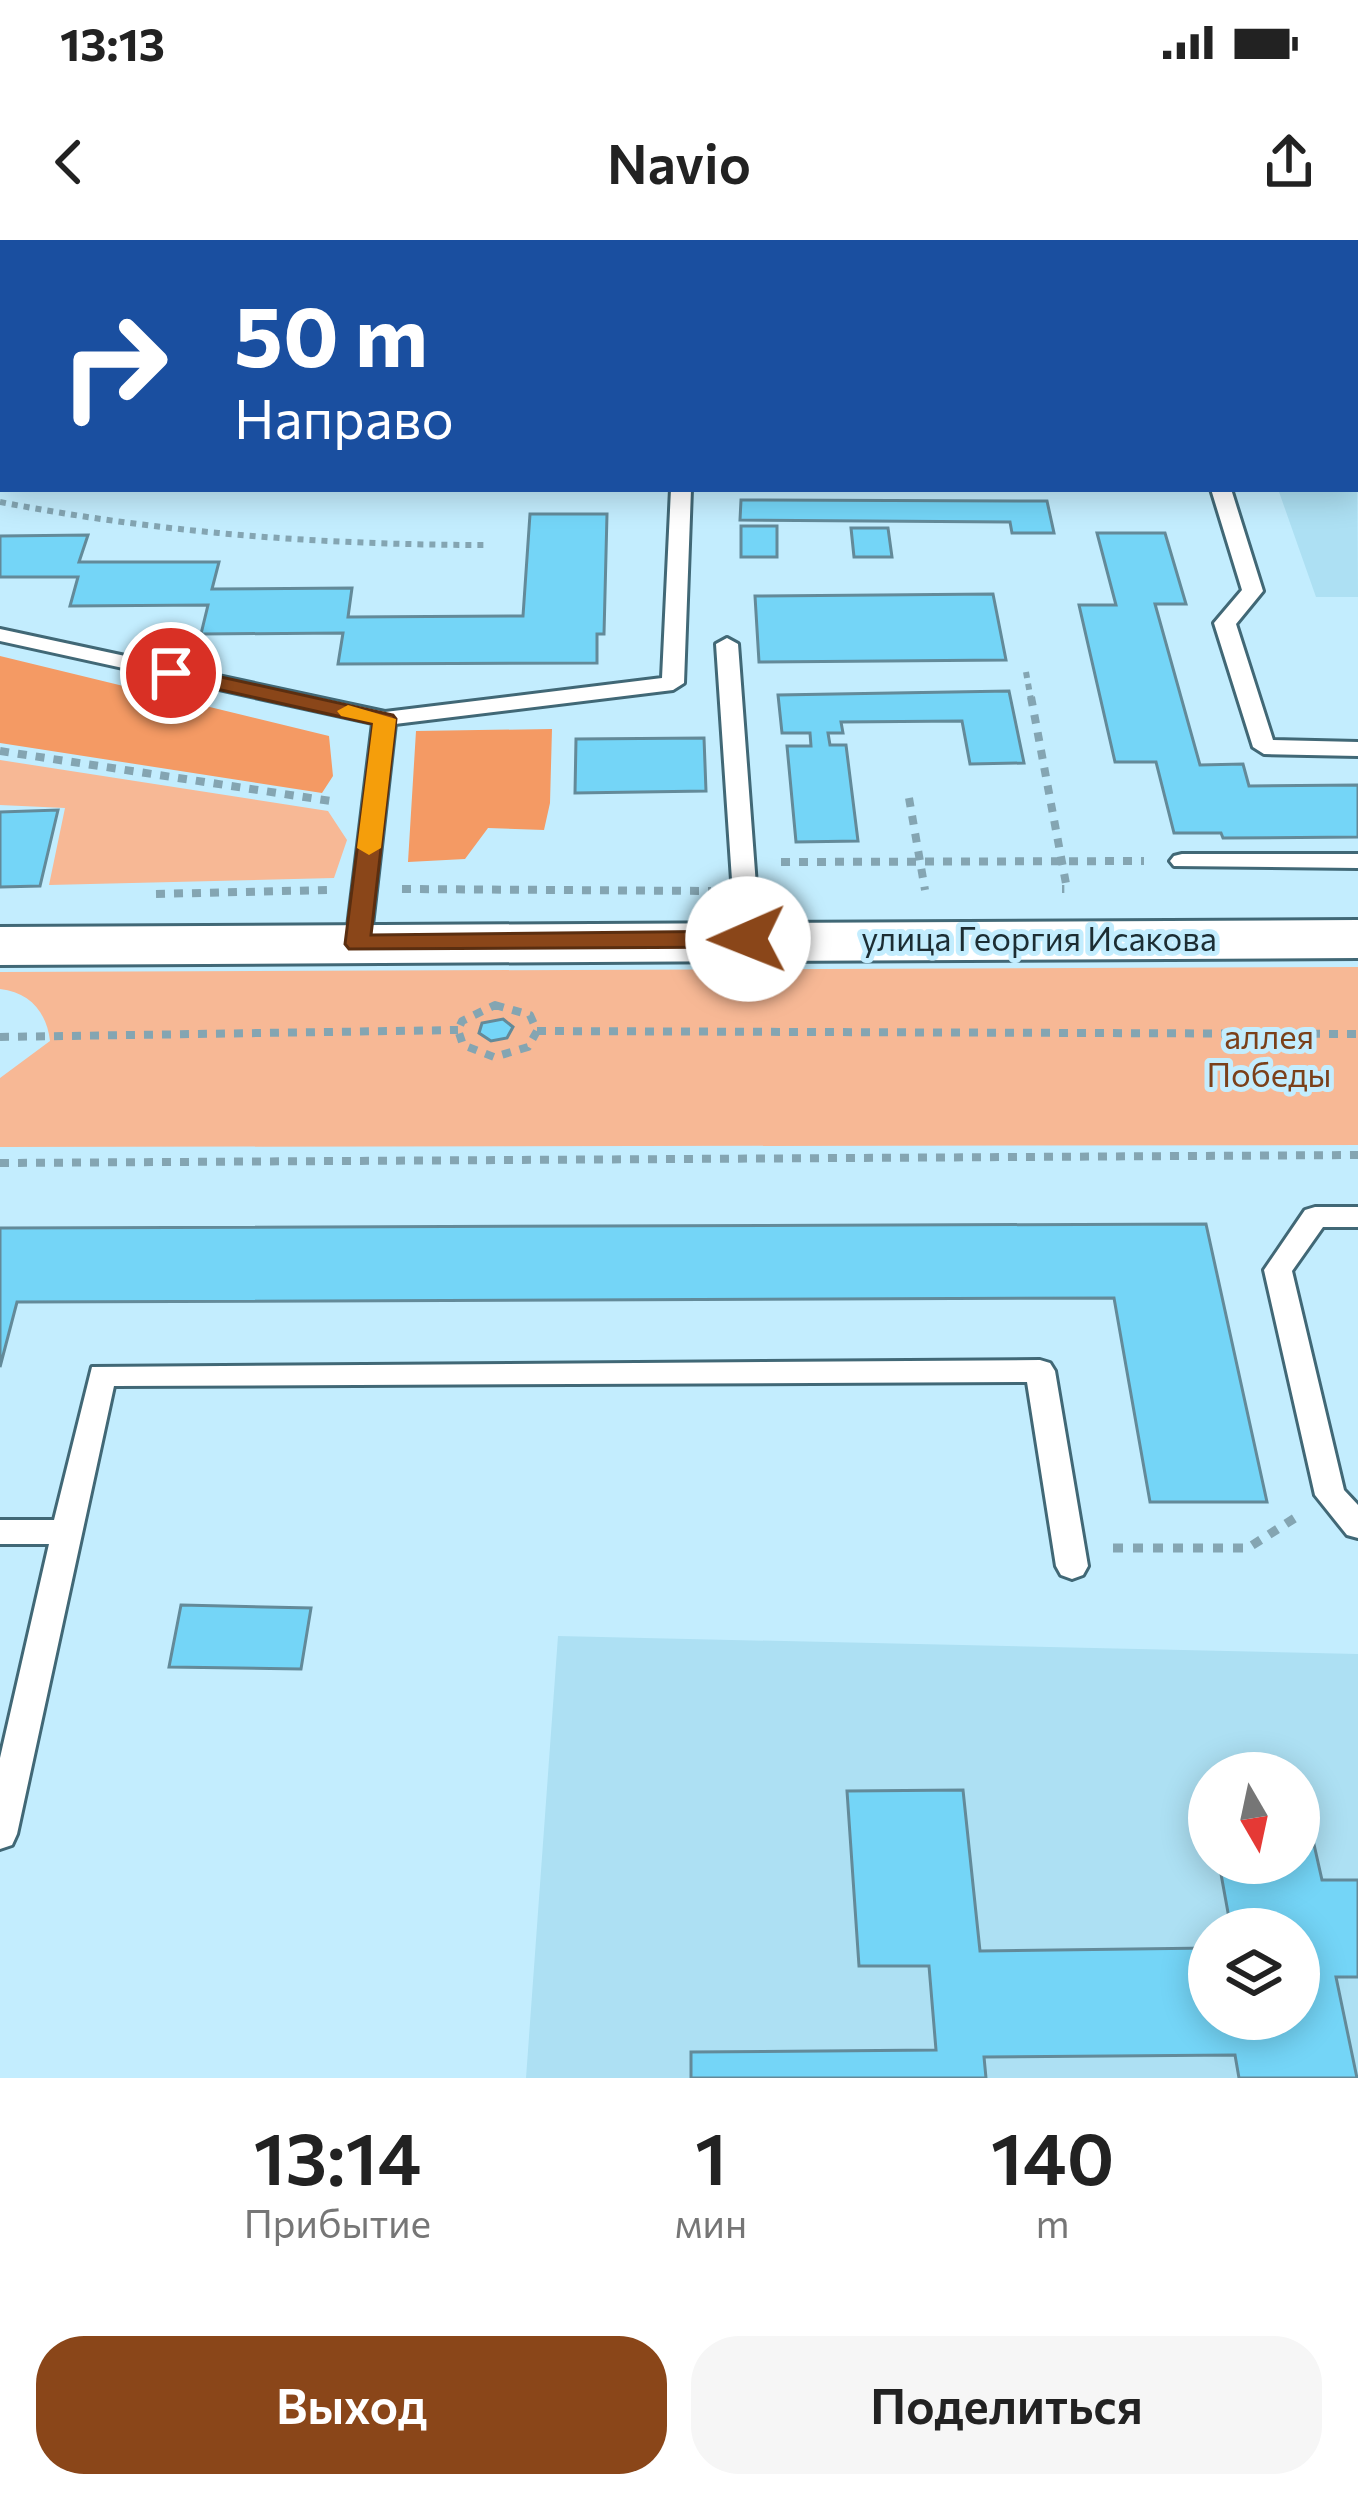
<!DOCTYPE html>
<html lang="ru">
<head>
<meta charset="utf-8">
<style>
  body { margin:0; font-family:Commissioner,sans-serif; background:#f6f6f6; color:#222; height:100vh; display:flex; flex-direction:column; font-size:45px; white-space:nowrap }
  * { box-sizing:border-box; margin:0 }
  p { font-size:39px; color:#767676 }
  .icon { flex:none; width:66px; height:66px; fill:none; stroke:currentColor; stroke-width:2; stroke-linecap:round; stroke-linejoin:round }
  .map { position:relative; height:1838px; overflow:hidden }
  .sheet { display:flex; flex-direction:column; background:#fff; flex:1 }
  .sheet>* { flex:none }
  .top-card { position:absolute; left:0px; top:0px; width:1359px; height:252px; box-shadow:0 6px 30px #0003; background:#1a4fa0; color:#fff; overflow:hidden }
  .needle { width:78px; rotate:171deg }
  .controls { position:absolute; left:1188px; top:1512px; display:grid; gap:24px }
  .controls a { display:grid; place-items:center; width:132px; height:132px; border-radius:50%; background:#fff; box-shadow:0 6px 30px #0003; font-size:60px }
  .pin { position:absolute; display:grid; place-items:center; width:102px; height:102px; color:#fff; margin:-51px; border:6px solid #fff; border-radius:50%; box-shadow:0 3px 12px #0007 }
  .me { position:absolute; width:132px; margin:-66px; rotate:269deg; stroke-linejoin:round; filter:drop-shadow(0 0 9px #0008) }
  .turn { display:flex; align-items:center; gap:42px; height:252px; padding:0 36px; font-size:54px }
  .turn .icon { width:156px; height:156px; stroke-width:2.5 }
  .turn b { display:block; font-size:84px; line-height:102px }
  .eta { display:flex; justify-content:space-evenly; align-items:center; height:204px; text-align:center }
  .eta b { font-size:72px; font-weight:600; line-height:84px }
  .primary-button { display:flex; gap:24px; margin-top:auto; padding:24px 36px }
  .primary-button a { flex:1; height:138px; border-radius:48px; background:#8a4619; color:#fff; font-size:48px; font-weight:600; line-height:138px; text-align:center }
  .primary-button a+a { background:#f6f6f6; color:#222 }
  .status { display:flex; justify-content:space-between; align-items:center; height:84px; padding:0 60px; background:#fff; direction:ltr }
  .status svg { height:33px; fill:currentColor }
  header { display:flex; justify-content:space-between; align-items:center; height:156px; padding:0 36px; background:#fff; font-size:54px; font-weight:600 }
  .map>svg:first-child { display:block }
  .built { fill:#ade0f3; fill-rule:evenodd }
  .green { fill:#f7b895 }
  .forest { fill:#f49a64 }
  .building { fill:#74d5f7; stroke:#638a99; stroke-width:3 }
  .lines { fill:none; stroke-linecap:round; stroke-linejoin:round }
  .service-casing { stroke:#416876; stroke-width:6 }
  .tertiary-casing { stroke:#416876; stroke-width:6 }
  .path-far2 { stroke:#84a5b2; stroke-width:6; stroke-dasharray:6 6; stroke-linecap:butt }
  .path-far1 { stroke:#84a5b2; stroke-width:8; stroke-dasharray:9 9; stroke-linecap:butt }
  .path { stroke:#84a5b2; stroke-width:9; stroke-dasharray:10 10; stroke-linecap:butt }
  .service { fill:#fff; fill-rule:evenodd }
  .tertiary { fill:#fff; fill-rule:evenodd }
  .route { fill:#8a4619; stroke:#5a2e10; stroke-width:3 }
  .slow { fill:#f59e0b }
  .labels { text-anchor:middle; stroke-width:10; stroke-linejoin:round; paint-order:stroke }
  .street-label { font-size:33px; fill:#1c2d33; stroke:#c3edfe }
  .park-label { font-size:33px; fill:#7b401a; stroke:#c3edfe }
</style>
</head>
<body>
<div class="status"><b>13:13</b><svg viewBox="0 0 49 12"><path d="M0 12V9h3v3zM5 12V6h3v6zM10 12V3h3v9zM15 12V0h3v12zM26 1h20v11H26zM47 4h2v5h-2z"/></svg></div>
<header><svg class="icon" aria-label="back" viewBox="0 0 24 24"><path d="M15 5l-7 7 7 7"/></svg>Navio<svg class="icon" aria-label="share" viewBox="0 0 24 24"><path d="M12 15V3M7 8l5-5 5 5M5 13v7h14v-7"/></svg></header>
<div class="map">
<svg width="1358" height="1838" viewBox="0 0 1358 1838">
  <rect width="100%" height="100%" fill="#c3edfe"/>
  <path class="built" d="M1356,58L1358,357H1316L1278,249H1356Z
    M558,1396L1358,1414V1838H526ZM1209,1533H1299V1623H1209ZM1209,1689H1299V1779H1209Z"/>
  <path class="green" d="M0,520L328,571L347,600L334,638L49,645L65,568L0,565Z
    M1358,727V905L0,907V838L50,801C47,773 30,752 0,749V732Z"/>
  <path class="forest" d="M0,416L329,496L333,536L322,553L0,503Z
    M552,489L550,563L544,590L488,588L465,619L408,622L416,491Z"/>
  <path class="building" d="M741,260L1047,261L1054,293H1012L1010,282L740,280Z
    M530,274H607L604,394H597V423L338,424L343,393L201,394L208,365L70,366L78,337H0V296L88,295L79,322H219L212,349L352,348L348,377L523,376Z
    M741,286H777V317H741Z
    M851,288H888L892,317H854Z
    M1097,293H1165L1186,364H1155L1200,525L1243,524L1249,546L1358,545V597L1223,598L1221,593H1174L1156,522H1115L1079,365H1116Z
    M993,354L1006,420L759,422L755,356Z
    M1009,451L1024,523L970,524L962,481L841,482L843,493H828L830,505H846L858,601L796,602L787,506H811L810,493H782L778,455Z
    M704,498L706,551L575,553L576,499Z
    M58,570L40,646L0,647V572Z
    M503,779L513,787L507,798L491,801L479,793L482,783Z
    M1206,984L1267,1262H1150L1114,1058L17,1062L0,1127V988Z
    M181,1365L311,1368L301,1429L169,1427Z
    M963,1550L980,1711L1209,1708V1779H1299V1689H1231L1219,1623H1299L1302,1551L1322,1640H1358V1737H1336L1357,1838H1239L1235,1815L984,1817L986,1838H691V1812L936,1810L929,1726H859L847,1551Z"/>
  <g class="lines">
    <defs>
      <path id="service" d="M837,0H853L855,3H839Z
        M1029,0H1045L1046,3H1030Z
        M671,249H691L684,443L673,450L395,484L370,703L358,711L346,703L373,483L0,401V389L385,472L662,438Z
        M1211,249H1231L1263,351L1236,384L1273,500L1358,502V516L1264,514L1253,507L1214,383L1242,350Z
        M727,398L738,404L760,699L748,707L736,699L716,404Z
        M1182,614H1358V628L1174,626L1170,621L1174,616Z
        M1315,967H1358V987H1323L1292,1031L1344,1250L1358,1265V1298L1347,1295L1315,1255L1264,1030L1305,970Z
        M1040,1120L1050,1123L1055,1131L1088,1326L1083,1335L1072,1339L1061,1335L1056,1326L1027,1142L114,1146L17,1594L12,1605L0,1609V1518L49,1304H0V1280H54L92,1127Z"/>
      <path id="tertiary" d="M1358,680V718L0,725V687Z"/>
    </defs>
    <use href="#service" class="service-casing"/>
    <use href="#tertiary" class="tertiary-casing"/>
    <path class="path-far2" d="M476,0L487,3
      M1165,3L1176,0
      M0,262C161,293 323,305 487,305
      M1026,432L1031,460"/>
    <path class="path-far1" d="M1031,457L1067,649H1062
      M0,511L337,562
      M909,558L925,650
      M781,622L1144,621
      M402,649L711,651
      M156,654L327,650
      M495,765L530,775L537,791L528,807L494,817L463,805L458,790L462,781Z
      M537,791L1358,794
      M0,797L458,790
      M0,923L1358,915"/>
    <path class="path" d="M1113,1308H1248L1298,1276"/>
    <use href="#service" class="service"/>
    <use href="#tertiary" class="tertiary"/>
  </g>
  <path class="route" d="M171,426L393,475L396,479L371,695L748,691L761,699L748,707L349,709L345,704L373,484L163,437V428Z"/>
  <path class="slow" d="M348,465L396,479L381,608L369,615L357,608L373,483L341,476L337,471Z"/>
  <g class="labels">
    <g class="street-label">
      <text x="1039" y="711">улица Георгия Исакова</text>
    </g>
    <g class="park-label">
      <text x="1269" y="809">аллея<tspan x="1269" dy="38">Победы</tspan></text>
    </g>
  </g>
</svg>
<div class="controls">
<a><svg class="needle" viewBox="-14 -14 28 28"><path d="M0-13l5 13h-10z" fill="#e53935"/><path d="M0 13l5-13h-10z" fill="#767676"/></svg></a>
<a><svg class="icon" aria-label="layers" viewBox="0 0 24 24"><path d="M12 4l9 5-9 5-9-5zM3 14l9 5 9-5"/></svg></a>
</div>
<div class="pin" style="left:171px;top:433px;background:#d93025"><svg class="icon" aria-label="arrive" viewBox="0 0 24 24"><path d="M6 21V4h12l-3 4 3 4H6"/></svg></div>
<svg class="me" style="left:748px;top:699px" viewBox="-20 -20 40 40"><circle r="19" fill="#fff"/><path d="M0-13L10 11 0 6-10 11z" fill="#8a4619"/></svg>
<div class="top-card">
<div class="turn"><svg class="icon" aria-label="right" viewBox="0 0 24 24"><path d="M7 20v-9h11M14 6l5 5-5 5"/></svg><div><b>50 m</b>Направо</div></div>
</div>
</div>
<section class="sheet">
<div class="eta">
<div><b>13:14</b><p>Прибытие</p></div>
<div><b>1</b><p>мин</p></div>
<div><b>140</b><p>m</p></div>
</div>
<div class="primary-button"><a>Выход</a><a>Поделиться</a></div>
</section>
</body>
</html>
